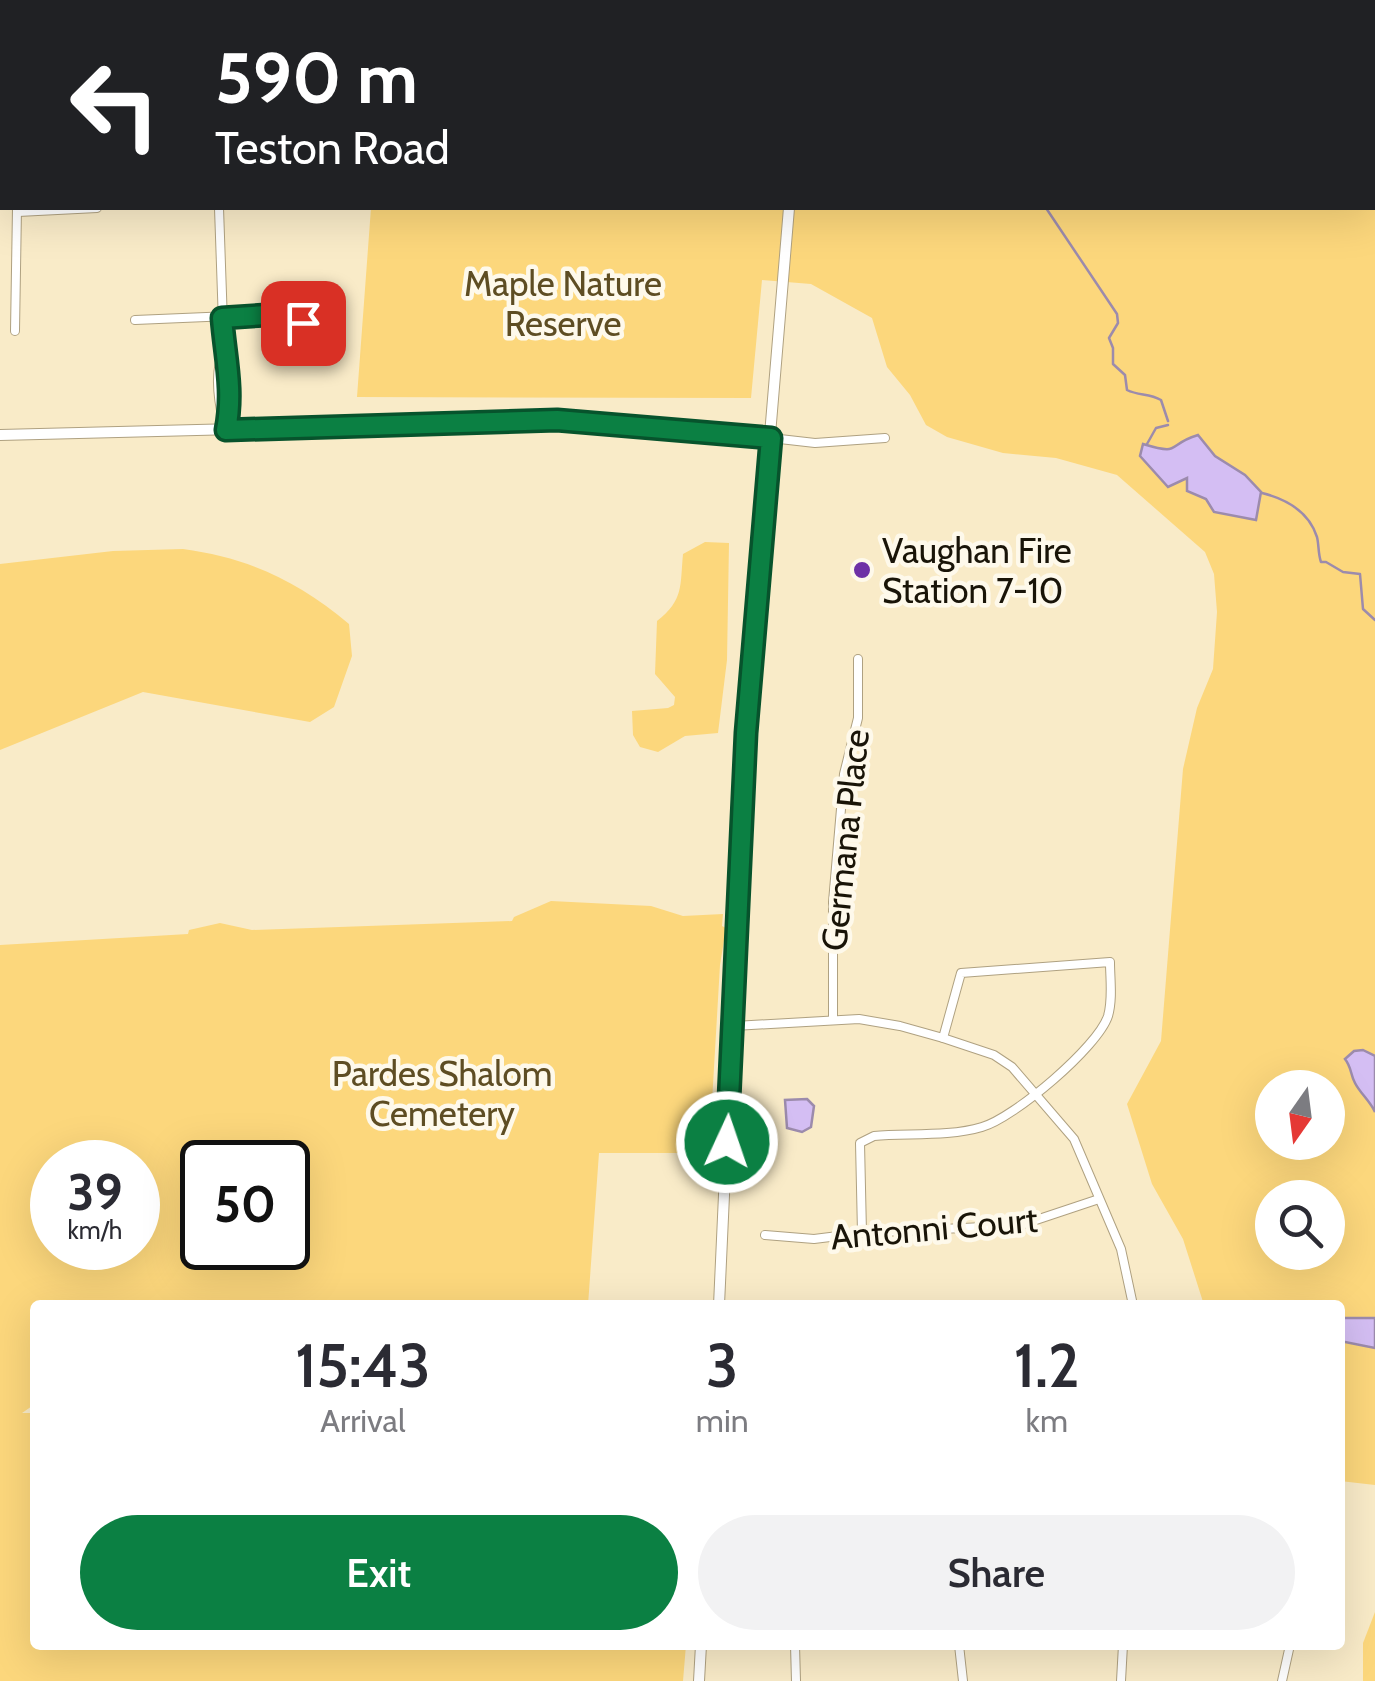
<!DOCTYPE html>
<html lang="en">
<head>
<meta charset="utf-8">
<style>
  :root { --surface:#fff; --page:#f2f2f3; --text:#2b2b33; --muted:#7c7c81; --accent:#0b8043 }
  body { margin:0; font-family:Cabin,sans-serif; background:var(--page); color:var(--text); height:100vh; display:flex; flex-direction:column; font-size:38px; white-space:nowrap }
  * { box-sizing:border-box; margin:0 }
  p { font-size:32px; color:var(--muted) }
  .icon { flex:none; width:55px; height:55px; fill:none; stroke:currentColor; stroke-width:2; stroke-linecap:round; stroke-linejoin:round }
  .map { position:relative; flex:1; overflow:hidden }
  .panel { position:absolute; left:30px; top:1300px; width:1315px; height:350px; display:flex; flex-direction:column; background:var(--surface); border-radius:10px; box-shadow:0 10px 40px #0002 }
  .panel>* { flex:none }
  .hud { position:absolute; left:0px; top:0px; width:1375px; height:210px; box-shadow:0 10px 40px #0002; background:#202124; color:#fff; overflow:hidden }
  .needle { width:65px; rotate:194deg }
  .tools { position:absolute; left:1255px; top:1070px; display:grid; gap:20px }
  .tools a { display:grid; place-items:center; width:90px; height:90px; border-radius:50%; background:var(--surface); box-shadow:0 10px 40px #0002; font-size:50px }
  .speed { position:absolute; left:30px; top:1140px; display:flex; gap:20px; font-size:50px; font-weight:700; text-align:center }
  .speed>* { display:grid; place-content:center; width:130px; height:130px; border-radius:50%; background:var(--surface); box-shadow:0 10px 40px #0002; line-height:1 }
  .speed small { font-size:25px; font-weight:400 }
  .speed .limit { border:5px solid #111; border-radius:15px; background:#fff; color:#111 }
  .pin { position:absolute; display:grid; place-items:center; width:85px; height:85px; color:#fff; margin:-42px; border-radius:20px; box-shadow:0 5px 15px #0006 }
  .me { position:absolute; width:110px; margin:-55px; rotate:3deg; stroke-linejoin:round; filter:drop-shadow(0 0 8px #0008) }
  .turn { display:flex; align-items:center; gap:35px; height:210px; padding:0 50px; font-size:45px }
  .turn .icon { width:130px; height:130px; stroke-width:2.5 }
  .turn b { display:block; font-size:70px; line-height:85px }
  .eta { display:flex; justify-content:space-evenly; align-items:center; height:170px; text-align:center }
  .eta b { font-size:60px; font-weight:600; line-height:70px }
  .action { display:flex; gap:20px; margin-top:auto; padding:20px 50px }
  .action a { flex:1; height:115px; border-radius:60px; background:var(--accent); color:#fff; font-size:40px; font-weight:600; line-height:115px; text-align:center }
  .action a+a { background:var(--page); color:var(--text) }
  .map>svg:first-child { display:block }
  .green { fill:#fcd77c; fill-rule:evenodd }
  .water { fill:#d4bef3; stroke:#9c8bac; stroke-width:2.5 }
  .lines { fill:none; stroke-linecap:round; stroke-linejoin:round }
  .stream { stroke:#9c8bac; stroke-width:2.5 }
  .street-casing { stroke:#afa181; stroke-width:10 }
  .secondary-casing { stroke:#afa181; stroke-width:12 }
  .street { stroke:#fff; stroke-width:8 }
  .secondary { stroke:#fff; stroke-width:10 }
  .route-casing { stroke:#07532c; stroke-width:25 }
  .route { stroke:#0b8043; stroke-width:18 }
  .poi-dot { fill:#6e31a6; stroke:#fef9eb; stroke-width:4 }
  .labels { text-anchor:middle; dominant-baseline:central; stroke-width:9; stroke-linejoin:round; paint-order:stroke }
  .park-label { font-size:35px; fill:#5e4d23; stroke:#fef9eb }
  .poi-label { font-size:35px; fill:#191408; stroke:#fef9eb; text-anchor:start }
  .street-label { font-size:35px; fill:#191408; stroke:#fef9eb }
</style>
</head>
<body>
<div class="map">
<svg width="1375" height="1681" viewBox="0 0 1375 1681">
  <rect width="100%" height="100%" fill="#f9ebc8"/>
  <g class="green">
    <path d="M387 0H1375V1485L1340 1481V1305H1204L1183 1239 1152 1184 1127 1104 1161 1041 1183 769 1197 708 1213 669 1217 612 1214 574 1205 552 1117 475 1056 458 1003 453 947 437 926 425 910 395 887 367 872 318 811 284 762 280 751 398 357 397 371 208H1372V2H387ZM1272 1088H1328V1142H1272ZM1272 1198H1328V1252H1272Z"/>
    <path d="M705 542 729 543 727 660 718 733 685 736 658 752 640 747 633 735 632 711 668 708 674 705 675 697 655 674 657 621C684 600 680 586 683 554Z"/>
    <path d="M183 549C249 558 298 581 349 624L352 656 334 707 310 722 143 692 0 750V564L113 551Z"/>
    <path d="M551 901 651 906 683 916 723 914 722 926 726 928 720 965 709 1153H599L588 1305H35V1404L22 1413H35V1645H686L683 1681H0V945L188 934 189 930 220 923 252 930 512 921 514 917ZM52 1162H138V1248H52ZM288 1162V1248H202V1162Z"/>
    <path d="M1375 1612V1681H1363V1643Z"/>
  </g>
  <g class="water">
    <path d="M1198 435 1215 456 1245 475 1261 492 1256 520 1214 512 1206 499 1187 491V478L1168 487 1140 456 1143 444C1183 456 1165 445 1198 435Z"/>
    <path d="M1363 1050 1375 1056V1112C1370 1101 1360 1093 1355 1083 1350 1074 1352 1068 1345 1059L1354 1051Z"/>
    <path d="M807 1099 814 1106 811 1127 802 1132 787 1128 785 1100Z"/>
    <path d="M1340 1318H1375V1348L1340 1341Z"/>
  </g>
  <g class="lines">
    <g class="stream">
      <path d="M879 0 883 2"/>
      <path d="M1046 208 1117 314 1118 323 1109 338 1113 348V364L1125 375 1127 390C1139 396 1149 393 1161 400L1168 421"/>
      <path d="M1147 444 1156 428 1168 425"/>
      <path d="M1262 493C1286 499 1309 512 1317 537 1319 545 1318 554 1321 562H1326L1343 572 1360 574 1363 609 1375 620"/>
    </g>
    <defs>
      <g id="street">
        <path d="M171 0 172 2"/>
        <path d="M312 0 317 2"/>
        <path d="M253 2 262 0"/>
        <path d="M219 208 224 352C238 371 230 408 225 430"/>
        <path d="M18 212 97 208"/>
        <path d="M135 320 254 315 303 323"/>
        <path d="M15 331 17 208"/>
        <path d="M224 352C213 372 219 404 224 425"/>
        <path d="M771 438 815 443 885 438"/>
        <path d="M833 1020V902L844 774 858 718V659"/>
        <path d="M734 1026 859 1019 900 1026 943 1038 994 1055 1012 1067 1074 1139 1121 1249 1133 1305"/>
        <path d="M862 1233 860 1143 874 1136C908 1133 949 1137 982 1127 1014 1118 1098 1047 1108 1016 1113 999 1110 979 1110 962L961 973 943 1038"/>
        <path d="M765 1235 814 1239 862 1233 1021 1225 1099 1199"/>
        <path d="M795 1645 796 1681"/>
        <path d="M959 1645 963 1681"/>
        <path d="M1121 1681 1123 1645"/>
        <path d="M1282 1681 1290 1645"/>
      </g>
      <g id="secondary">
        <path d="M808 2V0"/>
        <path d="M0 435 557 421 771 438"/>
        <path d="M719 1305 745 733 789 208"/>
        <path d="M699 1681 701 1645"/>
      </g>
    </defs>
    <use href="#street" class="street-casing"/>
    <use href="#secondary" class="secondary-casing"/>
    <use href="#street" class="street"/>
    <use href="#secondary" class="secondary"/>
  </g>
  <g class="lines">
    <defs>
      <path id="route" d="M303 323 266 315 222 318C225 357 234 390 226 430L557 420 771 438 746 733 727 1142"/>
    </defs>
    <use href="#route" class="route-casing"/>
    <use href="#route" class="route"/>
  </g>
  <circle class="poi-dot" cx="862" cy="570" r="10"/>
  <g class="labels">
    <g class="park-label">
      <text x="563" y="283">Maple Nature<tspan x="563" dy="40">Reserve</tspan></text>
      <text x="442" y="1073">Pardes Shalom<tspan x="442" dy="40">Cemetery</tspan></text>
    </g>
    <g class="poi-label">
      <text x="882" y="550">Vaughan Fire<tspan x="882" dy="40">Station 7-10</tspan></text>
    </g>
    <g class="street-label">
      <text transform="translate(845 840) rotate(-84)">Germana Place</text>
      <text transform="translate(934 1228) rotate(-5)">Antonni Court</text>
    </g>
  </g>
</svg>
<div class="tools">
<a><svg class="needle" viewBox="-14 -14 28 28"><path d="M0-13l5 13h-10z" fill="#e53935"/><path d="M0 13l5-13h-10z" fill="#7c7c81"/></svg></a>
<a><svg class="icon" aria-label="search" viewBox="0 0 24 24"><circle cx="10" cy="10" r="6"/><path d="M15 15l6 6"/></svg></a>
</div>
<div class="speed"><div>39<small>km/h</small></div><div class="limit">50</div></div>
<div class="pin" style="left:303px;top:323px;background:#d93025"><svg class="icon" aria-label="arrive" viewBox="0 0 24 24"><path d="M6 21V4h12l-3 4 3 4H6"/></svg></div>
<svg class="me" style="left:727px;top:1142px" viewBox="-20 -20 40 40"><circle r="17" fill="#0b8043" stroke="#fff" stroke-width="3"/><path d="M0-11L8 9 0 5-8 9z" fill="#fff"/></svg>
<div class="hud">
<div class="turn"><svg class="icon" aria-label="left" viewBox="0 0 24 24"><path d="M17 20v-9H6M10 6l-5 5 5 5"/></svg><div><b>590 m</b>Teston Road</div></div>
</div>
<section class="panel">
<div class="eta">
<div><b>15:43</b><p>Arrival</p></div>
<div><b>3</b><p>min</p></div>
<div><b>1.2</b><p>km</p></div>
</div>
<div class="action"><a>Exit</a><a>Share</a></div>
</section>
</div>
</body>
</html>
